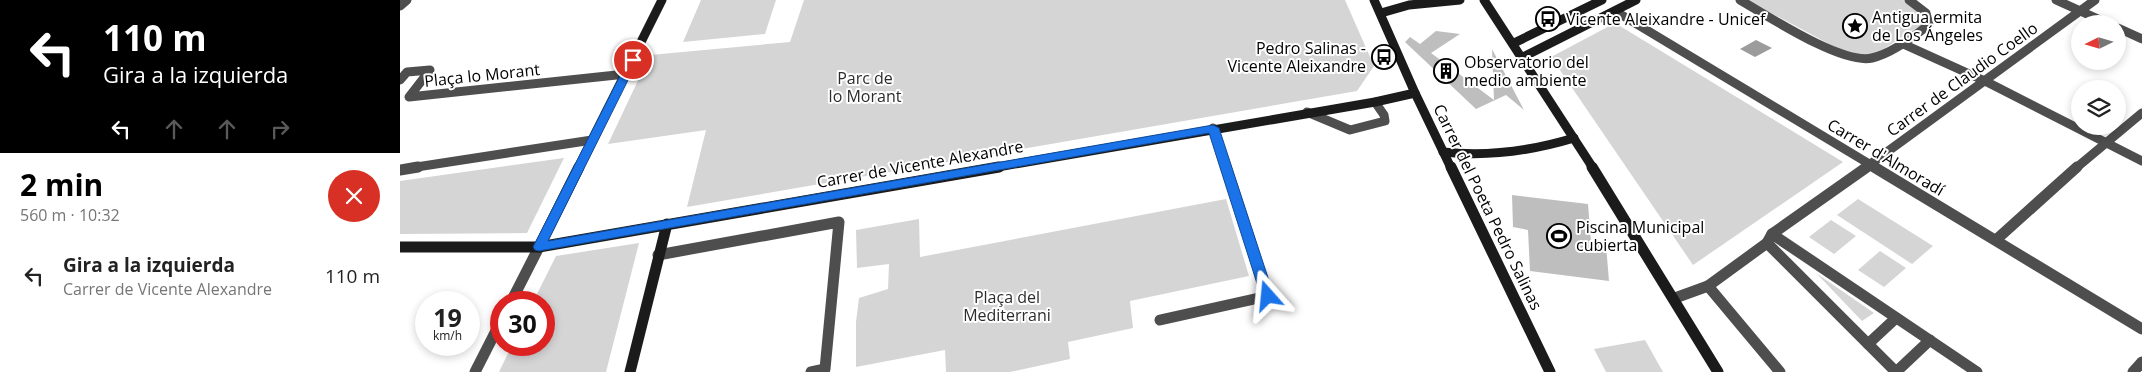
<!DOCTYPE html>
<html lang="es">
<head>
<meta charset="utf-8">
<style>
  :root { --surface:#fff; --page:#f2f2f2; --text:#222; --muted:#767676; --accent:#000 }
  body { margin:0; font-family:"Open Sans",sans-serif; background:var(--page); color:var(--text); height:100vh; display:flex; flex-direction:column; font-size:19px; white-space:nowrap }
  * { box-sizing:border-box; margin:0 }
  p { font-size:16px; color:var(--muted) }
  .icon { flex:none; width:28px; height:28px; fill:none; stroke:currentColor; stroke-width:2; stroke-linecap:round; stroke-linejoin:round }
  .map { position:relative; flex:1; overflow:hidden }
  .details { display:flex; flex-direction:column; background:var(--surface); width:400px }
  .details>* { flex:none }
  .guide { background:#000; color:#fff; overflow:hidden }
  .needle { width:32px; rotate:265deg }
  .buttons { position:absolute; left:1671px; top:15px; display:grid; gap:10px }
  .buttons a { display:grid; place-items:center; width:55px; height:55px; border-radius:50%; background:var(--surface); box-shadow:0 2px 8px #0003; font-size:25px }
  .speed { position:absolute; left:15px; top:291px; display:flex; gap:10px; font-size:25px; font-weight:700; text-align:center }
  .speed>* { display:grid; place-content:center; width:65px; height:65px; border-radius:50%; background:var(--surface); box-shadow:0 2px 8px #0003; line-height:1 }
  .speed small { font-size:12px; font-weight:400 }
  .speed .limit { border:8px solid #d22; background:#fff; color:#111 }
  .pin { position:absolute; display:grid; place-items:center; width:42px; height:42px; color:#fff; margin:-21px; border:2px solid #fff; border-radius:50%; box-shadow:0 1px 5px #0007 }
  .me { position:absolute; width:55px; margin:-28px; rotate:342deg; stroke-linejoin:round; filter:drop-shadow(0 0 4px #0008) }
  .turn { display:flex; align-items:center; gap:18px; height:105px; padding:0 20px; font-size:22px }
  .turn .icon { width:65px; height:65px; stroke-width:2.5 }
  .turn b { display:block; font-size:35px; line-height:42px }
  .lanes { display:flex; align-items:center; height:48px; padding:0 20px; background:#0003; justify-content:center; gap:25px; direction:ltr }
  .lanes .off { opacity:.35 }
  .round { display:grid; place-items:center; flex:none; width:52px; height:52px; border-radius:26px; background:var(--page) }
  .head { display:flex; align-items:center; justify-content:space-between; height:85px; padding:0 20px }
  h1 { font-size:30px; font-weight:700; line-height:38px; color:var(--accent) }
  ul { padding:0; list-style:none }
  li { display:flex; align-items:center; gap:15px; height:75px; padding:0 20px }
  li div { flex:1 }
  li b { display:block; font-size:19px }
  li em { font-style:normal }
  main { display:flex; flex:1; min-height:0 }
  .map>svg:first-child { display:block }
  .green { fill:#d5d5d5 }
  .water { fill:#9c9c9c }
  .building { fill:#bebebe }
  .lines { fill:none; stroke-linecap:round; stroke-linejoin:round }
  .street-far1 { stroke:#4e4e4e; stroke-width:9 }
  .street { stroke:#4e4e4e; stroke-width:11 }
  .secondary-far1 { stroke:#1b1b1b; stroke-width:9 }
  .secondary { stroke:#1b1b1b; stroke-width:11 }
  .route { fill:#1a73e8; stroke:#114b97 }
  .labels { text-anchor:middle; dominant-baseline:central; stroke-width:4; stroke-linejoin:round; paint-order:stroke }
  .poi-label { font-size:16px; fill:#000; stroke:#fff; text-anchor:start }
  .street-label { font-size:16px; fill:#000; stroke:#fff }
  .park-label { font-size:16px; fill:#2c2c2c; stroke:#fff }
</style>
</head>
<body>
<main>
<section class="details">
<div class="guide">
<div class="turn"><svg class="icon" aria-label="left" viewBox="0 0 24 24"><path d="M17 20v-9H6M10 6l-5 5 5 5"/></svg><div><b>110 m</b>Gira a la izquierda</div></div>
<div class="lanes"><svg class="icon" aria-label="left" viewBox="0 0 24 24"><path d="M17 20v-9H6M10 6l-5 5 5 5"/></svg><svg class="icon off" aria-label="ahead" viewBox="0 0 24 24"><path d="M12 20V5M6 11l6-6 6 6"/></svg><svg class="icon off" aria-label="ahead" viewBox="0 0 24 24"><path d="M12 20V5M6 11l6-6 6 6"/></svg><svg class="icon off" aria-label="right" viewBox="0 0 24 24"><path d="M7 20v-9h11M14 6l5 5-5 5"/></svg></div>
</div>
<div class="head"><div><h1>2 min</h1><p>560 m · 10:32</p></div><a class="round" style="background:#d93025;color:#fff"><svg class="icon" aria-label="close" viewBox="0 0 24 24"><path d="M6 6l12 12M18 6L6 18"/></svg></a></div>
<ul>
<li><svg class="icon" aria-label="left" viewBox="0 0 24 24"><path d="M17 20v-9H6M10 6l-5 5 5 5"/></svg><div><b>Gira a la izquierda</b><p>Carrer de Vicente Alexandre</p></div><em>110 m</em></li>
</ul>
</section>
<div class="map">
<svg width="1742" height="372" viewBox="0 0 1742 372">
  <rect width="100%" height="100%" fill="#fff"/>
  <g class="green">
    <path d="M301 0H376L365 34 283 42Z"/>
    <path d="M404 0H945L974 66 957 91 287 207 306 130 208 144 250 55 390 42Z"/>
    <path d="M1347 0H1503L1521 10 1526 20 1520 26 1474 55 1461 57 1444 52Z"/>
    <path d="M1215 23 1443 162 1293 265 1151 57Z"/>
    <path d="M164 158 127 233 0 234V181Z"/>
    <path d="M826 199 849 276 730 301 733 328 668 342 670 359 610 372H546L545 350 456 367V322L459 298 488 289 489 264 457 268 456 230 519 219 520 257Z"/>
    <path d="M1458 199 1533 246 1512 264 1437 215Z"/>
    <path d="M1431 220 1456 236 1434 254 1409 237Z"/>
    <path d="M239 243 206 372H99L112 345H144V302H133L156 256Z"/>
    <path d="M1480 251 1506 268 1484 287 1458 270Z"/>
    <path d="M1416 273 1474 313 1462 321Z"/>
    <path d="M1245 340 1263 372H1206L1194 349Z"/>
  </g>
  <path class="water" d="M1356 40 1372 48 1355 57 1340 49Z"/>
  <g class="building">
    <path d="M1036 31 1060 34 1031 53 1094 100 1092 49 1124 110 1106 95 1076 109 1005 42 1010 37 1020 44Z"/>
    <path d="M1112 195 1188 204 1191 242 1206 245 1209 281 1130 271 1128 230 1113 227Z"/>
  </g>
  <g class="lines">
    <g class="street-far1">
      <path d="M1340 0C1368 16 1442 65 1472 58 1493 53 1512 37 1529 25L1526 13 1509 0"/>
      <path d="M1656 0 1709 24"/>
      <path d="M0 6 7 0"/>
      <path d="M1215 11 1476 168"/>
      <path d="M1718 28 1742 39"/>
      <path d="M1501 43 1585 81 1742 161"/>
      <path d="M0 80 7 72 30 70 9 97 226 74"/>
      <path d="M907 112 950 130 985 121 984 115 975 102"/>
      <path d="M813 128 826 168"/>
      <path d="M10 168 192 140"/>
      <path d="M1465 168 1695 0"/>
      <path d="M1676 168 1742 113"/>
    </g>
    <g class="street">
      <path d="M1474 167 1742 329"/>
      <path d="M0 170 18 167"/>
      <path d="M1372 234 1577 372"/>
      <path d="M1597 239 1677 167"/>
      <path d="M1367 243 1496 372"/>
      <path d="M258 255 439 222 425 369 411 372"/>
      <path d="M1308 286 1380 372"/>
      <path d="M1275 298 1308 286 1367 243 1372 234 1467 167"/>
      <path d="M111 302 139 247"/>
      <path d="M760 320 868 296 826 167"/>
      <path d="M1468 344 1496 318"/>
      <path d="M75 372 101 321"/>
      <path d="M1496 372 1530 340"/>
      <path d="M1733 372 1742 362"/>
    </g>
    <g class="secondary-far1">
      <path d="M974 0 1015 93 1051 168"/>
      <path d="M1084 0 1193 168"/>
      <path d="M981 13 1009 5 1060 0"/>
      <path d="M1114 43 1202 0"/>
      <path d="M1123 57 1236 0"/>
      <path d="M1043 152C1088 157 1131 151 1174 138"/>
      <path d="M178 168 262 0"/>
      <path d="M592 168 975 102 1015 93"/>
    </g>
    <g class="secondary">
      <path d="M1051 167 1150 372"/>
      <path d="M1192 167 1318 372"/>
      <path d="M0 247H139L599 167"/>
      <path d="M139 247 179 167"/>
      <path d="M230 372 267 224"/>
    </g>
  </g>
  <path class="route" d="M233 56 238 60 148 241 813 125 819 128 874 296 872 300H863L861 296 809 133 139 251 135 250 133 247 228 60Z"/>
  <defs>
    <symbol id="bus-ring" viewBox="-11 -11 22 22"><circle r="9.5" fill="#fff" stroke="#000" stroke-width="1.5"/><path d="M-5-6H5V4H4V6H2V4H-2V6H-4V4H-5ZM-3.5-4V0h7V-4ZM-3.5 1.2v1.5H-2V1.2ZM2 1.2v1.5H3.5V1.2Z" fill="#000"/></symbol>
    <symbol id="sight-ring" viewBox="-11 -11 22 22"><circle r="9.5" fill="#fff" stroke="#000" stroke-width="1.5"/><path d="M0-6L1.8-2.2L6-1.7L2.9 1.2L3.7 5.4L0 3.3L-3.7 5.4L-2.9 1.2L-6-1.7L-1.8-2.2Z" fill="#000"/></symbol>
    <symbol id="building-ring" viewBox="-11 -11 22 22"><circle r="9.5" fill="#fff" stroke="#000" stroke-width="1.5"/><path d="M-4-6H4V6H1V3H-1V6H-4ZM-2.5-4.3h1.7v1.8h-1.7ZM.8-4.3h1.7v1.8H.8ZM-2.5-1h1.7V.8h-1.7ZM.8-1h1.7V.8H.8Z" fill="#000"/></symbol>
    <symbol id="stadium-ring" viewBox="-11 -11 22 22"><circle r="9.5" fill="#fff" stroke="#000" stroke-width="1.5"/><path d="M0-5a6.5 5 0 1 0 0 10a6.5 5 0 1 0 0-10ZM-3.5-1.8h7v3.6h-7Z" fill="#000"/></symbol>
  </defs>
  <g fill-rule="evenodd">
    <use href="#bus-ring" x="1134" y="5" width="28" height="28"/>
    <use href="#sight-ring" x="1441" y="12" width="28" height="28"/>
    <use href="#bus-ring" x="970" y="43" width="28" height="28"/>
    <use href="#building-ring" x="1032" y="57" width="28" height="28"/>
    <use href="#stadium-ring" x="1145" y="222" width="28" height="28"/>
  </g>
  <g class="labels">
    <g class="poi-label">
      <text x="1472" y="17">Antigua ermita<tspan x="1472" dy="18">de Los Ángeles</tspan></text>
      <text x="1166" y="19">Vicente Aleixandre - Unicef</text>
      <text x="966" y="48" text-anchor="end">Pedro Salinas -<tspan x="966" dy="18">Vicente Aleixandre</tspan></text>
      <text x="1064" y="62">Observatorio del<tspan x="1064" dy="18">medio ambiente</tspan></text>
      <text x="1176" y="227">Piscina Municipal<tspan x="1176" dy="18">cubierta</tspan></text>
    </g>
    <g class="street-label">
      <text transform="translate(82 75) rotate(-6)">Plaça lo Morant</text>
      <text transform="translate(1562 79) rotate(-36)">Carrer de Claudio Coello</text>
      <text transform="translate(1486 157) rotate(31)">Carrer d'Almoradí</text>
      <text transform="translate(520 164) rotate(-10)">Carrer de Vicente Alexandre</text>
      <text transform="translate(1088 207) rotate(64)">Carrer del Poeta Pedro Salinas</text>
    </g>
    <g class="park-label">
      <text x="465" y="78">Parc de<tspan x="465" dy="18">lo Morant</tspan></text>
      <text x="607" y="297">Plaça del<tspan x="607" dy="18">Mediterrani</tspan></text>
    </g>
  </g>
</svg>
<div class="buttons">
<a><svg class="needle" viewBox="-14 -14 28 28"><path d="M0-13l5 13h-10z" fill="#e53935"/><path d="M0 13l5-13h-10z" fill="#767676"/></svg></a>
<a><svg class="icon" aria-label="layers" viewBox="0 0 24 24"><path d="M12 4l9 5-9 5-9-5zM3 14l9 5 9-5"/></svg></a>
</div>
<div class="speed"><div>19<small>km/h</small></div><div class="limit">30</div></div>
<div class="pin" style="left:233px;top:60px;background:#d93025"><svg class="icon" aria-label="arrive" viewBox="0 0 24 24"><path d="M6 21V4h12l-3 4 3 4H6"/></svg></div>
<svg class="me" style="left:868px;top:296px" viewBox="-20 -20 40 40"><path d="M0-17L14 15 0 8-14 15z" fill="#1a73e8" stroke="#fff" stroke-width="4"/></svg>
</div>
</main>
</body>
</html>
